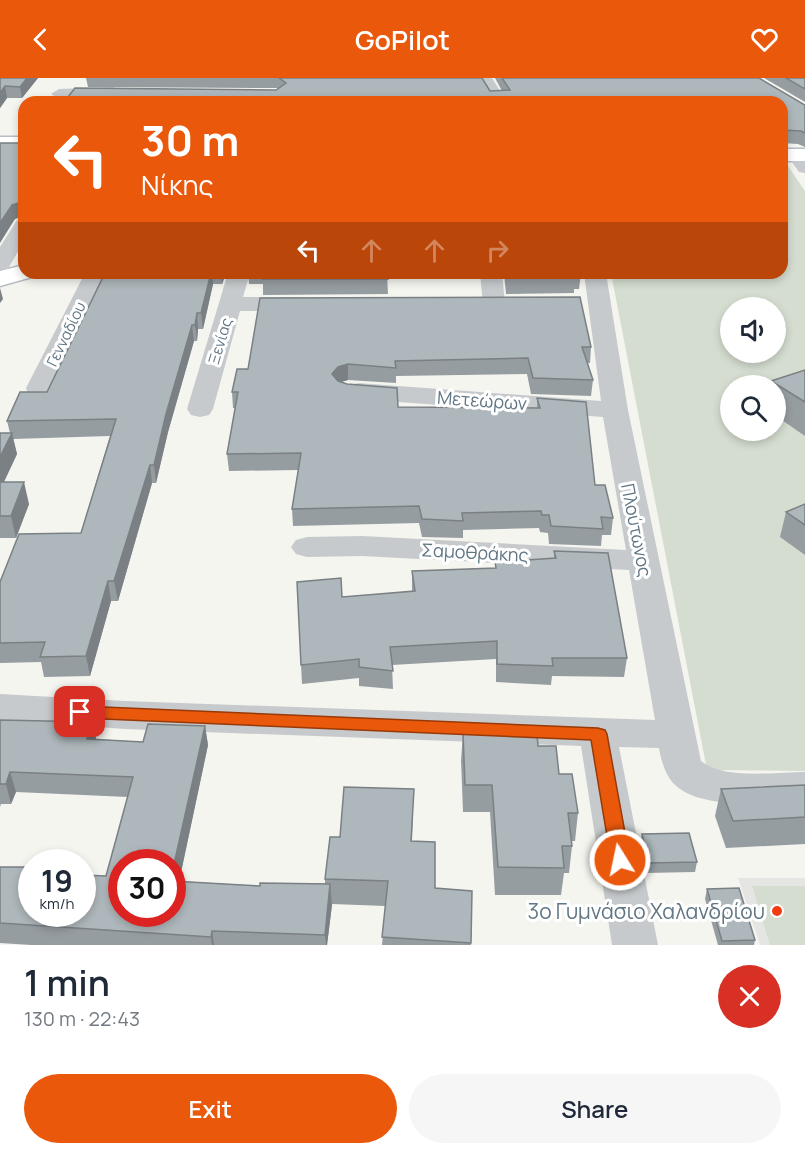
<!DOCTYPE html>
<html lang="en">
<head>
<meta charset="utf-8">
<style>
  :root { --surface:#fff; --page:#f6f6f7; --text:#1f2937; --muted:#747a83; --accent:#ea580c }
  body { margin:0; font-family:Manrope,sans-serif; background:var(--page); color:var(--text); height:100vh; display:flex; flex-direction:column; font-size:22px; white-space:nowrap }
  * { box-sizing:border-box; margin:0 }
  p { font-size:20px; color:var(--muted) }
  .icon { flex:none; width:33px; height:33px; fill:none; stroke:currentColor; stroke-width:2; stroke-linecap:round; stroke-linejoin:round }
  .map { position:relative; height:867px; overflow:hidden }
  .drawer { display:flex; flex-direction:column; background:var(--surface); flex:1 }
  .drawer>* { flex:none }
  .banner { position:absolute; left:18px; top:18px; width:770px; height:183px; border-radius:18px; box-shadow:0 3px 9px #0003; background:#ea580c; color:#fff; overflow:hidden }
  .fabs { position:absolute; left:720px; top:219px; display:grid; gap:12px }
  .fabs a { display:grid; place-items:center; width:66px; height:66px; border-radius:50%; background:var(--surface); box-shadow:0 3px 9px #0003; font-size:30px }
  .speed { position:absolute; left:18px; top:771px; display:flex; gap:12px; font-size:30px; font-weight:700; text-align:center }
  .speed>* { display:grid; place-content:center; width:78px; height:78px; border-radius:50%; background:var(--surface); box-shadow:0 3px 9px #0003; line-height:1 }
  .speed small { font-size:15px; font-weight:400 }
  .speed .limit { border:9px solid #d22; background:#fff; color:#111 }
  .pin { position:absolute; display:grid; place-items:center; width:51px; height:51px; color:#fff; margin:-26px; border-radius:12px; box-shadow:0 3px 9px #0006 }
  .me { position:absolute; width:66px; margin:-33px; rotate:350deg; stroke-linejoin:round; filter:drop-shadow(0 0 4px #0008) }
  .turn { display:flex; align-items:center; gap:21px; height:126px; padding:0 24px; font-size:27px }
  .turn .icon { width:78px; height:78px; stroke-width:2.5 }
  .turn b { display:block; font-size:42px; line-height:51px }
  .lanes { display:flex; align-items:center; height:57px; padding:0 24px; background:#0003; justify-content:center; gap:30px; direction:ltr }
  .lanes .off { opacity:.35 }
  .round { display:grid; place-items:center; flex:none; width:63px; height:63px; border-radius:32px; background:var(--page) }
  .headline { display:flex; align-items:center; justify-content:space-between; height:102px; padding:0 24px }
  h1 { font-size:36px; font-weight:600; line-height:45px }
  .action { display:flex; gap:12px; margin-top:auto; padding:12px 24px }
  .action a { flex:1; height:69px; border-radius:36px; background:var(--accent); color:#fff; font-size:24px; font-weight:600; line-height:69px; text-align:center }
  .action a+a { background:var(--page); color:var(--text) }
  header { display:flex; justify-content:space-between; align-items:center; height:78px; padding:0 24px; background:var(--accent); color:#fff; font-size:27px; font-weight:600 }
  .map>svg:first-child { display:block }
  .built { fill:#e5e6e3 }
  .green { fill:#d5ddd0; fill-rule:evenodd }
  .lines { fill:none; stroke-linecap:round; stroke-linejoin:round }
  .secondary-casing { stroke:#b7bdc1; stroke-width:3 }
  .street { fill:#c6cacc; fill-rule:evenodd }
  .secondary { fill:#fff; fill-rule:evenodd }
  .wall { fill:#969da1 }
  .shaded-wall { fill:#7a8083 }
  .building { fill:#aeb7bb; stroke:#7a8083; stroke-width:1.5 }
  .route { fill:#ea580c; stroke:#983908; stroke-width:1.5 }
  .poi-dot { fill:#f43a10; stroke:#fff; stroke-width:2 }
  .labels { text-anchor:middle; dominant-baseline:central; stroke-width:6; stroke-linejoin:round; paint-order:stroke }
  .far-street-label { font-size:15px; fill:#607684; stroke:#fff }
  .street-label { font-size:18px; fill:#607684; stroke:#fff }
  .near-poi-label { font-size:21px; fill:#607684; stroke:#fff; text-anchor:end }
</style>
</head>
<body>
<header><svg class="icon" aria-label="back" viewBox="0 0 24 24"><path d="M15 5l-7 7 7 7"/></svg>GoPilot<svg class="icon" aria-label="heart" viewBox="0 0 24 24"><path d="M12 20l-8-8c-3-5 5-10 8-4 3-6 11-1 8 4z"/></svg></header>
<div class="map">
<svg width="805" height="867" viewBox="0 0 805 867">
  <rect width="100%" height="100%" fill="#f5f5f0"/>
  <path class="built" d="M738 800H805V867H760Z"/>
  <g class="green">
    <path d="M782 79 805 113V693L707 692 611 195H782ZM730 230H776V274H730ZM730 308H776V352H730Z"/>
    <path d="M752 808H805V867H770Z"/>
  </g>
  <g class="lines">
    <defs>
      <g id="secondary">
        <rect x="0" y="59" width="24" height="12"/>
        <rect x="782" y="71" width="23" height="12"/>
        <path d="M24 187V195H35L32 199 0 208V193Z"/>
      </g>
    </defs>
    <use href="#secondary" class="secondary-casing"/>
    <g class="street">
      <path d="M478 0H492L507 24H491Z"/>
      <path d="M113 9 121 14 118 17 59 21 51 16 59 11Z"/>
      <path d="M796 72 805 77V95L799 94 787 77Z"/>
      <path d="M24 140V163L8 191 0 192V169L17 142Z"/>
      <path d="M85 195H107L52 310 53 318 49 324 40 326 31 324 26 310Z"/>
      <path d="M228 195H250L243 219H300L308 221 311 226 308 231 300 233H240L213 331 209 337 200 339 191 337 187 331Z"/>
      <path d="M480 195H502L505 226 502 231H486L483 226Z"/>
      <path d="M584 195H606L628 332 701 683C724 702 776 694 805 694V724C770 725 699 733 673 705 665 696 661 682 659 670L619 669 658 867H612L581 668 125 651 0 642V616L125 623 655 642 629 492 362 478 307 479 296 476 291 469 296 462 307 459 362 458 626 472 603 339 358 321 349 318 345 313 349 308 358 305 601 323Z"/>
    </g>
    <use href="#secondary" class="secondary"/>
  </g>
  <g class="wall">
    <path d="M0 0H38L22 20H7L0 30Z"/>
    <path d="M86 0H482L490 13H502L495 0H759L805 27V69L798 66 782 65V24L276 12 278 11 277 10 88 9Z"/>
    <path d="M764 0H805V24Z"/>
    <path d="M24 65V162L22 151 23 138 15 141Z"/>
    <path d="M105 195H226L222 206H213L203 251H198L197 263H194L168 354 156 405H152L118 523H111L90 598 44 599 41 584 0 585V504L81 455 110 358 13 361 17 376 4 404 29 426 16 460H0V355H10L7 343 47 314Z"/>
    <path d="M248 195H387L388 216 263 217V206H249Z"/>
    <path d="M504 195H581L579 211H574V215L506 216Z"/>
    <path d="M260 220 591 269 590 285H587L593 302 591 318 531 316 527 296 396 298V305L348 302 340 304 398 329 537 330V320L595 407 613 440 611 457H602L601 468 549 466 548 455 540 454 539 450 463 452V460L422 459 419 445 293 448 292 431 298 392 229 393 227 376 235 330H233L232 314 248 291Z"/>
    <path d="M805 292V358L776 338V308H770L771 303Z"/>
    <path d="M805 426V477L780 459 786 434Z"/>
    <path d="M554 473 627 580 624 599 552 598 551 607 496 604V581L392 587 393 611 359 608V600L302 606 297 504 342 519 412 513V493L495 490 554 480Z"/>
    <path d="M0 642 96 661 143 664 205 648 208 667 179 803 260 808 325 806V801L340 759 413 735 412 763 435 810 472 813 471 867H382L385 828 332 826 327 867H31L0 865V789L32 836 106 798 128 719 16 714 11 726H1L0 729Z"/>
    <path d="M463 655 538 668 559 696 578 735 575 763H572V768L569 795H564L561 817H495L490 734H463L461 682Z"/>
    <path d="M805 707V766L726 770 715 738 721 711Z"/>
    <path d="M642 756 697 784 695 794 646 795 640 765Z"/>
    <path d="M707 811 755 862 754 867H718L705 821Z"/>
  </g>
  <g class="shaded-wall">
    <path d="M27 0H38L22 20 20 9Z"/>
    <path d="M5 8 7 20 0 30V15Z"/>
    <path d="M21 124 23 138 15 141 0 165V145L12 127Z"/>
    <path d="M211 195H212L213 206 203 251 201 235Z"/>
    <path d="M221 195H226L222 206Z"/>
    <path d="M0 210 3 221 0 225Z"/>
    <path d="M197 235 198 251 197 263 195 247Z"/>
    <path d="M192 247 194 263 168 354 156 405 154 387 166 336Z"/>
    <path d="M348 286V302L338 305 332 296 338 289Z"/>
    <path d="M12 355 17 376 0 412V379Z"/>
    <path d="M150 387 152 405 118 523 114 503Z"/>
    <path d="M24 404 29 426 16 460 11 438Z"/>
    <path d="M108 503 111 523 90 598 86 578Z"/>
    <path d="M92 644 97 664 87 661Z"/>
    <path d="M205 648 208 667 175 823 172 811V795Z"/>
    <path d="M10 694 16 714 11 726 6 706Z"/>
    <path d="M330 806 332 827 327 867H326L325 857Z"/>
    <path d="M212 853 214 867H212L211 859Z"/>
  </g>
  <g class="building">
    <path d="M0 0H27L20 9 5 8 0 15Z"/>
    <path d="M279 0H482L490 13 510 12 502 0H759L805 27V55L801 53 782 52V24H64L75 10 276 12 286 5Z"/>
    <path d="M786 0H805V11Z"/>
    <path d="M0 65H24V151H22L23 126 21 124 12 127 0 145Z"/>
    <path d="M105 195H211L201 235H197L195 247H192L166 336 154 387H150L114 503H108L86 578 40 579 45 564 0 565V504L19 456 81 455 116 341 7 343 20 314H47Z"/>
    <path d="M263 195H387L388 201H262Z"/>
    <path d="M506 195H581H574L575 199 507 200Z"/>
    <path d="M580 219 591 269H582L593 302 533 300 528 280 395 283 396 290 348 286 338 289 332 296 338 303 347 306 397 310 398 329 540 330 537 320 586 324 595 407H605L613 440 601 439 603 451 551 448 549 437H542L541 433 462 435 463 443 422 441 419 428 292 431 301 375 227 376 238 314H232L237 291H248L260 220Z"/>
    <path d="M805 292V324L771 303Z"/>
    <path d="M0 355H12L0 379Z"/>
    <path d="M0 404H24L11 438H0Z"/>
    <path d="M805 426V447L786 434Z"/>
    <path d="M554 473 608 475 627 580H552L553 588 497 586V563L390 569 393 593 359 589V581L301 587 297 504 341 500 342 519 415 513 412 493 496 490 495 484 556 480Z"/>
    <path d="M0 642 92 644 87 661 143 664 148 646 205 648 172 795V784H122V836H172V803L260 808V805L330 806 325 857 212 853 211 859 0 845V789H32V836H82V797L106 798 133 699 10 694 6 706H0Z"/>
    <path d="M463 655 537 656 538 668H556L559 696H572L578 735H568L572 768H562L564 790 498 789 492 707H465Z"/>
    <path d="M805 707V739L733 743 721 711Z"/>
    <path d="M344 709 414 711 411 763 435 764V810L472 813 471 865 382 859 388 803 325 801 330 759H340Z"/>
    <path d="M689 755 697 784 648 785 642 756Z"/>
    <path d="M739 810 755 862 722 863 707 811Z"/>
  </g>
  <path class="route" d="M80 628 598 650 605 652 607 656 630 782 627 788 620 790 614 788 611 782 591 662 80 640 71 634Z"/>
  <circle class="poi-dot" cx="777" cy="833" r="6"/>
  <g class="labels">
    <g class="far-street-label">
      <text transform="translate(66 256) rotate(-64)">Γενναδίου</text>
      <text transform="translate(220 263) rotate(-73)">Ξενίας</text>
    </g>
    <g class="street-label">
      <text transform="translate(482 322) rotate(4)">Μετεώρων</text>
      <text transform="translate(637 452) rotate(79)">Πλούτωνος</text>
      <text transform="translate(475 474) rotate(3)">Σαμοθράκης</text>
    </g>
    <g class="near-poi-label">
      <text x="765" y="833">3ο Γυμνάσιο Χαλανδρίου</text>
    </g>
  </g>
</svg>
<div class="fabs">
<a><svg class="icon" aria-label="sound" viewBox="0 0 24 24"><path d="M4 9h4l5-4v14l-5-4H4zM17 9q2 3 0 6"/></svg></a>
<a><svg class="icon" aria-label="search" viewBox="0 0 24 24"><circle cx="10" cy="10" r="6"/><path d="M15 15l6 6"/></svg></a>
</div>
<div class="speed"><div>19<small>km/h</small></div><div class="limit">30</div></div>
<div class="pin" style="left:80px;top:634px;background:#d93025"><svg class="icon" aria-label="arrive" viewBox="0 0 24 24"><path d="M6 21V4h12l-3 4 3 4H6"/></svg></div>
<svg class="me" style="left:620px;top:782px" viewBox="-20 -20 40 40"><circle r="17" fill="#ea580c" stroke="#fff" stroke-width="3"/><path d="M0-11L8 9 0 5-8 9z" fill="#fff"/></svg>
<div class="banner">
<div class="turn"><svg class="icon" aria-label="left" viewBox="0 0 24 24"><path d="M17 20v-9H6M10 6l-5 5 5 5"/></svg><div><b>30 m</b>Νίκης</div></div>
<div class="lanes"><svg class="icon" aria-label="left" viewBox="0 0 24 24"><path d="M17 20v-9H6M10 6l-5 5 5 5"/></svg><svg class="icon off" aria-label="ahead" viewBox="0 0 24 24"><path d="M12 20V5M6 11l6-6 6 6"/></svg><svg class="icon off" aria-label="ahead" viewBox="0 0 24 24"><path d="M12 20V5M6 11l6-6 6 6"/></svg><svg class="icon off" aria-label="right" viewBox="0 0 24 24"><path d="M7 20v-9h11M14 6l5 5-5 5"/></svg></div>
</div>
</div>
<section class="drawer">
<div class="headline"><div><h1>1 min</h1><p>130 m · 22:43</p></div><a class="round" style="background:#d93025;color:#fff"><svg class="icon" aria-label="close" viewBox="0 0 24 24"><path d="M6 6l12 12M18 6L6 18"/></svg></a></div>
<div class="action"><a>Exit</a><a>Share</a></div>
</section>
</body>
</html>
